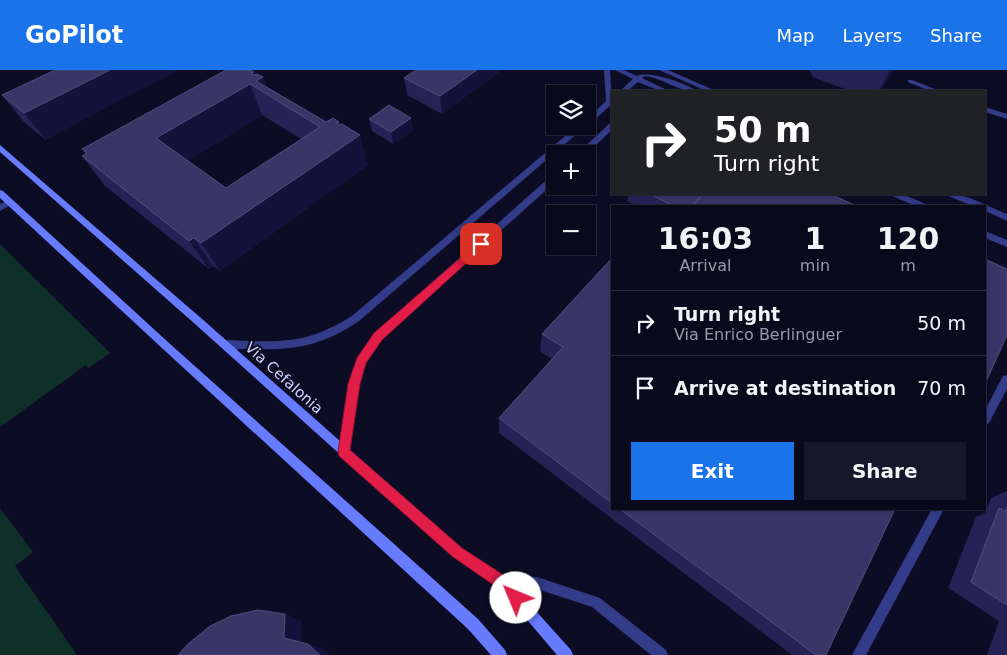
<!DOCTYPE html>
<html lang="en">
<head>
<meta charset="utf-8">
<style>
  :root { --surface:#09091c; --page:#171729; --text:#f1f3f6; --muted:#999aa3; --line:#292a3b; --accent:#1a73e8 }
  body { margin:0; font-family:"DejaVu Sans",sans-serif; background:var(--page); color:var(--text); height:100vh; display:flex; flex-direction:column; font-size:19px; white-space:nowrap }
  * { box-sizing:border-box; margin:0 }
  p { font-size:16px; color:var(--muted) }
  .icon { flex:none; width:28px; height:28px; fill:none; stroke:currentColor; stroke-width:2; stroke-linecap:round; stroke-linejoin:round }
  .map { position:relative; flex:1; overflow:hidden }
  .details { position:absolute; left:611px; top:135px; width:375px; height:305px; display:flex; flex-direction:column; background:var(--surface); border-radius:0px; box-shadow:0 1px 4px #0004,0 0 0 1px var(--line) }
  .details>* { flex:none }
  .hud { position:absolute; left:611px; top:20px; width:375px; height:105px; border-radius:0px; box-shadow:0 1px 4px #0004,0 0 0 1px var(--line); background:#202124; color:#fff; overflow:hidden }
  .buttons { position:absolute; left:546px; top:15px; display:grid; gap:10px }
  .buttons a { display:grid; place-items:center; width:50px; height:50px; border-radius:0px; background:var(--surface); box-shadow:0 1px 4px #0004,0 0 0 1px var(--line); font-size:25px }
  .pin { position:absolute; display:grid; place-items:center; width:42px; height:42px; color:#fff; margin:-21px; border-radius:10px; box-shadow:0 2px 8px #0006 }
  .me { position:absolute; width:55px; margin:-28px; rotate:315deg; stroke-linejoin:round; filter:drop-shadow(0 0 4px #0008) }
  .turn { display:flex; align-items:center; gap:18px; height:105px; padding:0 20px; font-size:22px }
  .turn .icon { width:65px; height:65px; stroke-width:2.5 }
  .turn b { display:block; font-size:35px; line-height:42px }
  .eta { display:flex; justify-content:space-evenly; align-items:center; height:85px; text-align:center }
  .eta b { font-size:30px; font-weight:700; line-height:35px }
  .action { display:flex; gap:10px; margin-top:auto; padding:10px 20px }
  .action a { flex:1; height:58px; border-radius:0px; background:var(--accent); color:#fff; font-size:20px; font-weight:700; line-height:58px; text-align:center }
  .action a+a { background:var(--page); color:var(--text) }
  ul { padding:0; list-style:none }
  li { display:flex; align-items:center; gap:15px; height:65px; padding:0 20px; border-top:1px solid var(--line) }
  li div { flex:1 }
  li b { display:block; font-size:19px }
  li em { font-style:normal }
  header { display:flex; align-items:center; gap:30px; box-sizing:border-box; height:70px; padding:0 25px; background:var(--accent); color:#fff }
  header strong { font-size:24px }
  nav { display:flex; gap:28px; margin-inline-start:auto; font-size:18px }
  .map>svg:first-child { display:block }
  .green { fill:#0e3029 }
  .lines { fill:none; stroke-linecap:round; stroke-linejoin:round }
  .lane { fill:#323c89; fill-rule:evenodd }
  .street { fill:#323c89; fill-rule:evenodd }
  .secondary { fill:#677bff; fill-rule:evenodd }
  .wall { fill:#252355; fill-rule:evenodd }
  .shaded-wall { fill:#13123a }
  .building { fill:#373667; stroke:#4f4e7f; fill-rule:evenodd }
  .route { fill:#e11d48; stroke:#92132f }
  .labels { text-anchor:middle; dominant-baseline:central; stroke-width:4; stroke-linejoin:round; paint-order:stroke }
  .street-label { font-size:15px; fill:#d0d2ff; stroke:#0c0c25 }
</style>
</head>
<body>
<header>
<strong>GoPilot</strong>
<nav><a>Map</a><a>Layers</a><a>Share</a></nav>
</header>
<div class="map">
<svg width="1007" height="585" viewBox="0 0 1007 585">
  <rect width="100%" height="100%" fill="#0c0c25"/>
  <g class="green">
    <path d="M0 174 110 283 89 298 86 295 0 357Z"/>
    <path d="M0 438 33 482 15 496 77 585H0Z"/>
  </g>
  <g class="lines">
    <path class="lane" d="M503 507H537L600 528 666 580 668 585H651L592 537 537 519H503L499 517 497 513 499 509Z"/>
    <g class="street">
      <path d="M604 0H610L612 34 591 53H588V48L606 31Z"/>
      <path d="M615 0H624L637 6C648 0 686 13 697 21 678 22 663 8 645 6L642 8 669 21H660L638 12 627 21H620L633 9Z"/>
      <path d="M659 0H668L716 21H706Z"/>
      <path d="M908 10H912L940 21H930L908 12Z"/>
      <path d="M985 37 1007 44V49L985 42Z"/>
      <path d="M609 54H612V60L586 84H577Z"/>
      <path d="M577 56H586L359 251C324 275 294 281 252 279 242 279 230 280 221 277L219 274 221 271 224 270C277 272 306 276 353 245Z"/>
      <path d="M555 104V112L381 269 366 293 359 314 349 382 348 386 344 387 340 386 339 382 349 314 357 288 375 263 552 105Z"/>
      <path d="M891 124H902L926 134 927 136H916L892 126Z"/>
      <path d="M947 124C966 123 989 137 1007 144V151L985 141V136H973L948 126Z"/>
      <path d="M10 129 14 132 13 134 0 141V134Z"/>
      <path d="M985 161 1007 170V177L985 168Z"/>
      <path d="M1007 305V319L989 353 985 355V340L1003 306Z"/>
      <path d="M932 439H944L866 585H852Z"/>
    </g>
    <g class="secondary">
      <path d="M0 75 201 248 461 478 507 509 571 580 573 585H557L499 517 453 486 195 254 0 82Z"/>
      <path d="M0 120 3 121 169 273 478 549 505 580 507 585H491L468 559 163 279 0 128Z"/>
    </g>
  </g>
  <g class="wall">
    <path d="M55 0 46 70 24 52 2 25Z"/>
    <path d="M416 0H502L442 44 407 25 404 8Z"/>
    <path d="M809 0H894L879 21H850L813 7Z"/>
    <path d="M255 5 263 7 267 17 326 52H339L340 55 368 95 220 201 213 196 209 199 105 116 82 86 86 84 82 79ZM262 45 301 69 226 118 188 91Z"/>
    <path d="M411 48 413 61 393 74 372 61 369 49Z"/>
    <path d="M629 124H830L857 136H637L627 131Z"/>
    <path d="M612 188V439H895L826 585H792L499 363V348L552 289 540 281 542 264Z"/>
    <path d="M1007 421V585H987L999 551 948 518 976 447 985 443 991 428Z"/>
  </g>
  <g class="shaded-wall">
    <path d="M110 0H178L46 70 24 43Z"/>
    <path d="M477 0H502L442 44 440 26Z"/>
    <path d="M891 0H894L878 21Z"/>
    <path d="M254 2 257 10 263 7 270 27 257 19 251 3Z"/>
    <path d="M250 14 262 45 175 99 156 68Z"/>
    <path d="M411 48 413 61 393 74 391 62Z"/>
    <path d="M339 52 345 75 360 65 368 95 220 201 201 173Z"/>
    <path d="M194 168 213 196 209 199 189 171Z"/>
    <path d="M285 544 302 551 301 572 284 568Z"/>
    <path d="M308 574 323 578 330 585H320Z"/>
  </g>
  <g class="building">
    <path d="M55 0H110L24 43 2 25Z"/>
    <path d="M226 0H251L254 2 251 3 254 5 257 4 263 7 256 11 326 52 333 48 339 52 336 53 340 55 342 54 360 65 201 173 194 168 189 171 82 86 87 83 82 79ZM250 14 320 57 226 118 156 68Z"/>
    <path d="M416 0H477L440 26 404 8Z"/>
    <path d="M389 35 411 48 391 62 369 49Z"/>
    <path d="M650 124H703L692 136H673Z"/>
    <path d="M703 124H830L857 136H692Z"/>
    <path d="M612 188V433L499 348 563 277 542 264Z"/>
    <path d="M985 189 1007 199V265L985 314Z"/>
    <path d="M1007 437V535L971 512 999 438 1006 441Z"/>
    <path d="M620 439H895L826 585H816Z"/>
    <path d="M258 540 285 544 284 568 308 574 320 585H178L188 574 210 556 231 546Z"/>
  </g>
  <path class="route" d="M481 170 486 174 485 176 382 270 366 293 360 314 350 380 462 478 508 508 523 528 521 533 516 535 510 533 498 518 453 487 339 386 338 382 348 314 357 288 374 263Z"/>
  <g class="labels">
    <g class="street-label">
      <text transform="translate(284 308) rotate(42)">Via Cefalonia</text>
    </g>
  </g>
</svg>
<div class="buttons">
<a><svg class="icon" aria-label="layers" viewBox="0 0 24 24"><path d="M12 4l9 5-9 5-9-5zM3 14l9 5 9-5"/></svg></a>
<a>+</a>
<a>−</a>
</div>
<div class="pin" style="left:481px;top:174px;background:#d93025"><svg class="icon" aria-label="arrive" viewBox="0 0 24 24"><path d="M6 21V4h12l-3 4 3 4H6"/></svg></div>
<svg class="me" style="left:516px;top:528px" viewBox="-20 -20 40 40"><circle r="19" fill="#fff"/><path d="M0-13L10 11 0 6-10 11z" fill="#e11d48"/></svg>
<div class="hud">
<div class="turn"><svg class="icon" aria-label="right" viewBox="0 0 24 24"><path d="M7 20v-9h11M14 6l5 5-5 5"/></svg><div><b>50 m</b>Turn right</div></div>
</div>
<section class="details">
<div class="eta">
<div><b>16:03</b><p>Arrival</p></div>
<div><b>1</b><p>min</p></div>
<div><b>120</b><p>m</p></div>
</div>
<ul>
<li><svg class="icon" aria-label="right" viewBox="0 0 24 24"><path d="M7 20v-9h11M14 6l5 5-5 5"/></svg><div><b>Turn right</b><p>Via Enrico Berlinguer</p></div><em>50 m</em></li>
<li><svg class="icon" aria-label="arrive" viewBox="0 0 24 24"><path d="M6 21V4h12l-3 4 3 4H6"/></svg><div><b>Arrive at destination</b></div><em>70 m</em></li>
</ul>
<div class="action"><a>Exit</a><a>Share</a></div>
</section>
</div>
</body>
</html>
